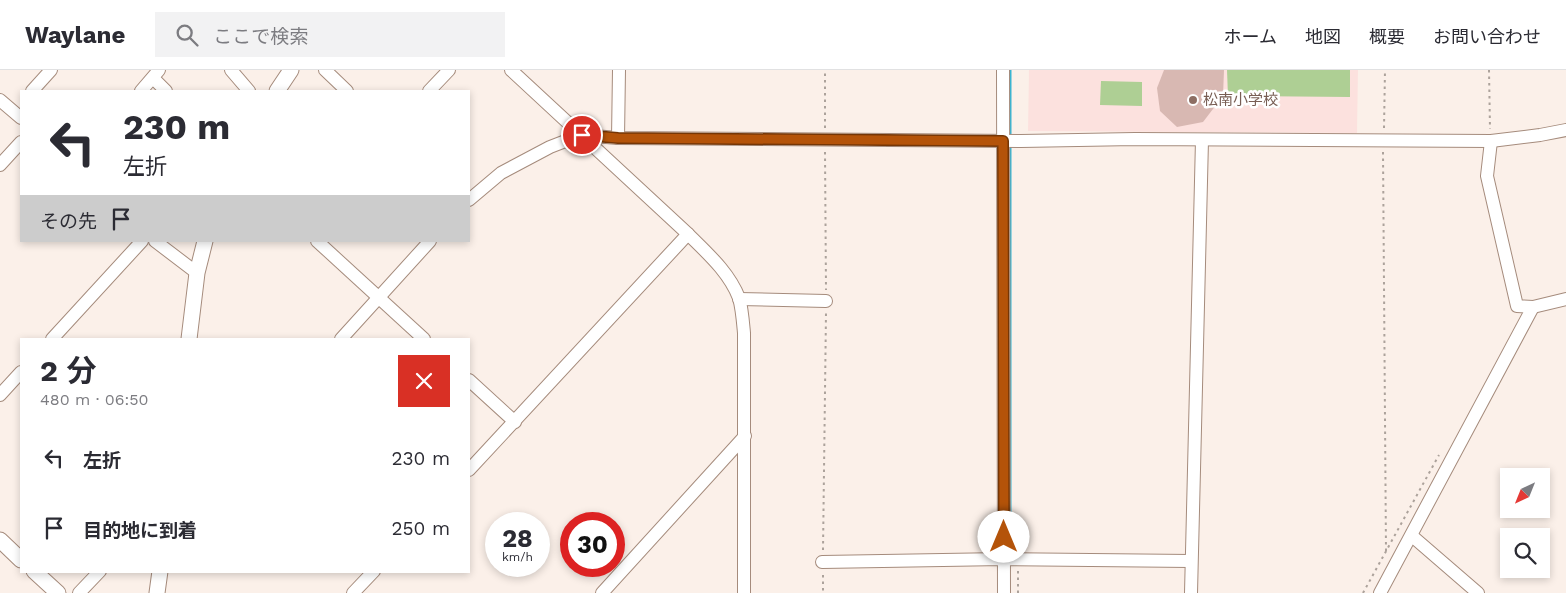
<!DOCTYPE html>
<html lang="ja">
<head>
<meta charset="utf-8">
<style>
  :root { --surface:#fff; --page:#f2f2f3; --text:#2b2b33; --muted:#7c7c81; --line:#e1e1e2 }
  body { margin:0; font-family:"Work Sans","Noto Sans JP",sans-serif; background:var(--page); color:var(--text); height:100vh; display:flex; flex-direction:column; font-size:19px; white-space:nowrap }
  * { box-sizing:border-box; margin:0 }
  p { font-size:16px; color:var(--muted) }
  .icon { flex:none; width:28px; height:28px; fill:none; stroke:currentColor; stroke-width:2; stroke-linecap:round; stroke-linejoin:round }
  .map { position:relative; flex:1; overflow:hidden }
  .sheet { position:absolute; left:20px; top:268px; width:450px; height:235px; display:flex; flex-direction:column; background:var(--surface); border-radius:0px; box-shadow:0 2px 8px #0003 }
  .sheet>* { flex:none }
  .guide { position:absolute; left:20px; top:20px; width:450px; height:152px; border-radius:0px; box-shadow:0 2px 8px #0003; background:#fff; color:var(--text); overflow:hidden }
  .needle { width:32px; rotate:223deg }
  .tools { position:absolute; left:1500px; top:398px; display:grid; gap:10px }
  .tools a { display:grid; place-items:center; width:50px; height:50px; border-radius:0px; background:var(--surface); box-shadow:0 2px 8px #0003; font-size:25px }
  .speed { position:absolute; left:485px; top:442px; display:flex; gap:10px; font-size:25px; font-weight:700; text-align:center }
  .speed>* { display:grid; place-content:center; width:65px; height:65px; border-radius:50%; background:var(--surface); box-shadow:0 2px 8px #0003; line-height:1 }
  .speed small { font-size:12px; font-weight:400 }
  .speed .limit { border:8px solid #d22; background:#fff; color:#111 }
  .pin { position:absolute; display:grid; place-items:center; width:42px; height:42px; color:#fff; margin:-21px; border:2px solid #fff; border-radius:50%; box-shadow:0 1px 5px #0007 }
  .me { position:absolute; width:55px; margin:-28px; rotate:0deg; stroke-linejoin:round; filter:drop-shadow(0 0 4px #0008) }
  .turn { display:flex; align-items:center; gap:18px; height:105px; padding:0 20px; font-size:22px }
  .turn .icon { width:65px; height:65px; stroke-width:2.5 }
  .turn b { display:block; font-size:35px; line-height:42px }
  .then { display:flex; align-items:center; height:48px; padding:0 20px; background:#0003; gap:10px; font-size:19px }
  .round { display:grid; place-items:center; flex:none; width:52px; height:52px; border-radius:0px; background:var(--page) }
  .head { display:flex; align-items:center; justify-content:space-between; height:85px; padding:0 20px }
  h1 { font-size:30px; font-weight:700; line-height:38px }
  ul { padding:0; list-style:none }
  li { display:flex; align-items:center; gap:15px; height:70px; padding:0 20px }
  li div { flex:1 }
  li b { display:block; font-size:19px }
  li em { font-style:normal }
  header { display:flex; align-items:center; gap:30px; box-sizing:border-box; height:70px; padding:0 25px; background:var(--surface); border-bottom:1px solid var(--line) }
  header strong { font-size:24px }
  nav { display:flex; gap:28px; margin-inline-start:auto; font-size:18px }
  .search { width:350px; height:45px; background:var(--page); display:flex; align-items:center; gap:12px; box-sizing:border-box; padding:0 18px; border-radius:0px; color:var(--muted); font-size:19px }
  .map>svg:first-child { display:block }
  .education { fill:#fce1de }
  .green { fill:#aecf94 }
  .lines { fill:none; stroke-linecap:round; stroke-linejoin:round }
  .stream { stroke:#39b5d3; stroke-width:3 }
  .building { fill:#d8b8b2 }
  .minor-casing { stroke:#a58b7c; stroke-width:14 }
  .major-casing { stroke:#a58b7c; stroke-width:17 }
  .path { stroke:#aca29b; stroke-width:2; stroke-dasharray:2.5 4; stroke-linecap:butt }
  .minor { stroke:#fff; stroke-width:12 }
  .major { stroke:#fff; stroke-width:15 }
  .route-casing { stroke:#753606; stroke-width:12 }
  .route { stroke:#b45309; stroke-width:9 }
  .education-dot { fill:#8d6e63; stroke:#fff; stroke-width:2 }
  .labels { text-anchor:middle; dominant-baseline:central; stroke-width:5; stroke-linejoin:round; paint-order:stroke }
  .education-label { font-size:15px; fill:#785e54; stroke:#fff; text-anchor:start }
</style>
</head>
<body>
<header>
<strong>Waylane</strong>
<div class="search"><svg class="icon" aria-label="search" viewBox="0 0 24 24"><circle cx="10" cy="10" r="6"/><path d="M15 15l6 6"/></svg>ここで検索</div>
<nav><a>ホーム</a><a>地図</a><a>概要</a><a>お問い合わせ</a></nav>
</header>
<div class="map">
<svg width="1566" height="523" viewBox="0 0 1566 523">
  <rect width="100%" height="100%" fill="#fbf0e9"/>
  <path class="education" d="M1029 0H1358L1357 63 1028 61Z"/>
  <g class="green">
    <path d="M1227 0H1350V27L1228 26Z"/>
    <path d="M1101 11 1142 12V36L1100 35Z"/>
  </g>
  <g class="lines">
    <g class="stream">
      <path d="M1010 67V0"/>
      <path d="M1010 73V482"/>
    </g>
  </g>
  <path class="building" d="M1164 0H1224L1223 26 1203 52 1177 57 1160 41 1157 18Z"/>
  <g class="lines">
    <defs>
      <g id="minor">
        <path d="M231 0 249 21"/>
        <path d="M325 0 347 21"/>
        <path d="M511 0 688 164C707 183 729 202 739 228 742 238 743 252 744 263V523"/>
        <path d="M1003 0 1004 523"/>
        <path d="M153 8 166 21"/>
        <path d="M32 21 51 0"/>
        <path d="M141 21 159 0"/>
        <path d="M429 21 449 0"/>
        <path d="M0 30 21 48"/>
        <path d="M618 68 619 0"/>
        <path d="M1491 71 1487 106 1517 236 1533 237 1566 229"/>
        <path d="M0 95 21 72"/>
        <path d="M469 130 501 103 550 77 581 65 618 68 1021 71 1135 69 1491 71 1540 65 1566 60"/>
        <path d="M155 171 197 203"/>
        <path d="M317 171 424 269"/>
        <path d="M739 229 826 231"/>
        <path d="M52 269 142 171"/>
        <path d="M341 269 430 171"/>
        <path d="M469 310 515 352"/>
        <path d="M0 325 21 302"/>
        <path d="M469 400 688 164"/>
        <path d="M1412 466 1478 523"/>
        <path d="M822 492 1003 489 1191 491"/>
        <path d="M79 523 100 501"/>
        <path d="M353 523 374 501"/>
        <path d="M602 523 745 366"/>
        <path d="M1191 523 1202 70"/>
        <path d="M1380 523 1533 237"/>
      </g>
      <g id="major">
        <path d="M277 21 291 0"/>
        <path d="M189 269 197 203 205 171"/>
        <path d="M0 470 21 490"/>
        <path d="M34 501 58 523"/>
        <path d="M157 523 160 501"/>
      </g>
    </defs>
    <use href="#minor" class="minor-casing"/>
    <use href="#major" class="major-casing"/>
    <g class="path">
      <path d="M1489 0 1490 59"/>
      <path d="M825 58V0"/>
      <path d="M1384 58 1385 0"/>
      <path d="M825 82 826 220"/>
      <path d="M1383 82 1386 482"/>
      <path d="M823 480 826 242"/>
      <path d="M823 505V523"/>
      <path d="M1018 523V500"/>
      <path d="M1363 523 1439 385"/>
    </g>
    <use href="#minor" class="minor"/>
    <use href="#major" class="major"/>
  </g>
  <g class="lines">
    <defs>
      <path id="route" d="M582 65 618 68 1003 71 1004 467"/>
    </defs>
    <use href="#route" class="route-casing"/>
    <use href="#route" class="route"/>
  </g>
  <circle class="education-dot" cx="1193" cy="30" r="5"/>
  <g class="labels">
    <g class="education-label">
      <text x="1203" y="30">松南小学校</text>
    </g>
  </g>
</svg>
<div class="tools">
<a><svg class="needle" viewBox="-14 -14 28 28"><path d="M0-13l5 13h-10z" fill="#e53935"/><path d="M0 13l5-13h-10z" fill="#7c7c81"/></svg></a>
<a><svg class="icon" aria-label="search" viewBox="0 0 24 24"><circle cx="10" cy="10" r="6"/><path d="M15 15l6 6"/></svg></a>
</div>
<div class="speed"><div>28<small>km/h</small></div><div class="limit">30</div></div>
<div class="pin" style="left:582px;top:65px;background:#d93025"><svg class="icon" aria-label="arrive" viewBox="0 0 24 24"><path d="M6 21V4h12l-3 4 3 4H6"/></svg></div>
<svg class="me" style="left:1004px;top:467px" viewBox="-20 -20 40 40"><circle r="19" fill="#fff"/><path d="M0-13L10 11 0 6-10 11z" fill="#b45309"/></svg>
<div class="guide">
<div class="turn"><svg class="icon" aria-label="left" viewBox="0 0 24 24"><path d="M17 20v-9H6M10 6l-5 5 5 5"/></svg><div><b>230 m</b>左折</div></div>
<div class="then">その先<svg class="icon" aria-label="arrive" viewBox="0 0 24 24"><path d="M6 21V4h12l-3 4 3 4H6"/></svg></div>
</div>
<section class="sheet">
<div class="head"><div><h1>2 分</h1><p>480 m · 06:50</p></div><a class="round" style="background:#d93025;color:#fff"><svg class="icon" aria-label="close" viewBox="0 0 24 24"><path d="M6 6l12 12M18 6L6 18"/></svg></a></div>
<ul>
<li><svg class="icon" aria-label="left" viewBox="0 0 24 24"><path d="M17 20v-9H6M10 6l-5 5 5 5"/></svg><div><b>左折</b></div><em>230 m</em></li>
<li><svg class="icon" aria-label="arrive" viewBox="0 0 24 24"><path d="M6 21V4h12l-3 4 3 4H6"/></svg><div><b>目的地に到着</b></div><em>250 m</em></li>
</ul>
</section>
</div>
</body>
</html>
